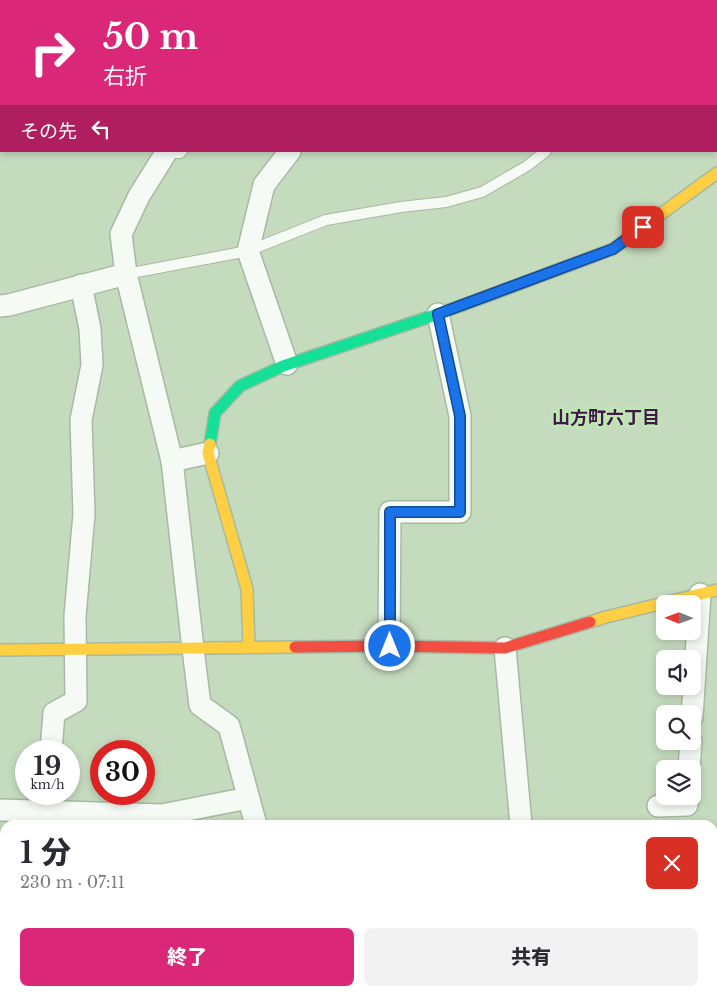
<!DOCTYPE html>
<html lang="ja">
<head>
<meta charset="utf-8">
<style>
  :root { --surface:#fff; --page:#f2f2f3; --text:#2b2b33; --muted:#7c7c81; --accent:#db2777 }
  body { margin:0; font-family:"Libre Baskerville","Noto Sans JP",serif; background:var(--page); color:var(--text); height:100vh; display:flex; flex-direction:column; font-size:19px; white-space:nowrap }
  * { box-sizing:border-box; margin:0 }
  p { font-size:16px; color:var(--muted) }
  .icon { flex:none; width:28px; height:28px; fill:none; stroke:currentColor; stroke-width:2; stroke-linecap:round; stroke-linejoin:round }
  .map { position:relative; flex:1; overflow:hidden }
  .drawer { position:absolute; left:0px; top:820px; width:718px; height:176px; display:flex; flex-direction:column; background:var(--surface); border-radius:15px 15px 0 0; box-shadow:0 2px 8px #0003 }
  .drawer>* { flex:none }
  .top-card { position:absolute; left:0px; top:0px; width:718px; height:152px; box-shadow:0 2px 8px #0003; background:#db2777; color:#fff; overflow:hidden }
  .needle { width:32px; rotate:271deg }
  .fabs { position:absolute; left:656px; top:595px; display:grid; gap:10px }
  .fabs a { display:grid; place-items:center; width:45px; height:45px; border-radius:8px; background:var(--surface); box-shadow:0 2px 8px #0003; font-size:25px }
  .speed { position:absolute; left:15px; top:740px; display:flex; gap:10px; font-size:25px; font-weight:700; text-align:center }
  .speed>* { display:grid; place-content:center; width:65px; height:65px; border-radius:50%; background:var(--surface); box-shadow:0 2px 8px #0003; line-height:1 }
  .speed small { font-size:12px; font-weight:400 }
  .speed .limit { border:8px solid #d22; background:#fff; color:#111 }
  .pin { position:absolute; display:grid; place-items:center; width:42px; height:42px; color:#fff; margin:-21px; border-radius:10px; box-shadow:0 2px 8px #0006 }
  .me { position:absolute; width:55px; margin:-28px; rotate:0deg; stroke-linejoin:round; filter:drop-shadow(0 0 4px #0008) }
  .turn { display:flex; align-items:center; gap:18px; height:105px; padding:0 20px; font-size:22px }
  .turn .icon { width:65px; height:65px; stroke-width:2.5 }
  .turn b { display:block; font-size:35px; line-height:42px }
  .then { display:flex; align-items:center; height:48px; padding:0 20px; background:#0003; gap:10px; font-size:19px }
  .round { display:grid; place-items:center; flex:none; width:52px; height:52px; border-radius:8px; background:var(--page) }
  .summary { display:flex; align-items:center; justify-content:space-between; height:85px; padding:0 20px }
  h1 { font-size:30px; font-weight:800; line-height:38px }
  .cta { display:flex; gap:10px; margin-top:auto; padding:10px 20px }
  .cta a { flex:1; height:58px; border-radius:8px; background:var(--accent); color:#fff; font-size:20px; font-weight:800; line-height:58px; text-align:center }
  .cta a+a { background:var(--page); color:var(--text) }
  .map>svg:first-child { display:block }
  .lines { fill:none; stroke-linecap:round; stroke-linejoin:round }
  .lane-casing { stroke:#a7b9a2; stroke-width:12 }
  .street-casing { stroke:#a7b9a2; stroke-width:24 }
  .fast-casing { stroke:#a7b9a2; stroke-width:14 }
  .slow-casing { stroke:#a7b9a2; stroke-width:14 }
  .jam-casing { stroke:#a7b9a2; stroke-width:14 }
  .lane { stroke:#f6faf5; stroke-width:10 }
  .street { stroke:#f6faf5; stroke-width:21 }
  .fast { stroke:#16e098; stroke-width:11 }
  .slow { stroke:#ffcf43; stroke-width:11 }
  .jam { stroke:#f24e42; stroke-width:11 }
  .route-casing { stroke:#114b97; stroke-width:12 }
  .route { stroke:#1a73e8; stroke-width:9 }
  .labels { text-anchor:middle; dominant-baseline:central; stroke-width:5; stroke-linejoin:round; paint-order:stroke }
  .neighbourhood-label { font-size:18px; font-weight:bold; fill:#40184c; stroke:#bfe8b1 }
</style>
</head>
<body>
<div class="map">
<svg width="717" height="996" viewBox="0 0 717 996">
  <rect width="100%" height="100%" fill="#c5dbbe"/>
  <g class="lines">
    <defs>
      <g id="lane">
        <path d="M397 1 399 0"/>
        <path d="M716 97 717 98"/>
        <path d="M165 153H180L182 151"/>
        <path d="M126 274 248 251 326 220 401 207 446 202 482 192 527 166 546 151"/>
      </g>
      <g id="street">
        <path d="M252 0 254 1"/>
        <path d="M277 1 278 0"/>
        <path d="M167 151 139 196 121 234 126 274 172 461 193 649 200 705 229 726 256 825"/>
        <path d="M0 306 9 305 126 274"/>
        <path d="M287 364 248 251 264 185 290 151"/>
        <path d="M172 461 208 453"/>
        <path d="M389 646 390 512H460V416L438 314"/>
        <path d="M505 648 521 825"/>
        <path d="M692 717 700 594"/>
        <path d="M51 751 54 713 76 701 75 616 84 514 81 420 92 365 90 329 81 285"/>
        <path d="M689 769 691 741"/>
        <path d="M658 806 687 805 688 796"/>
        <path d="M0 810 162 815 248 798"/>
        <path d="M47 812 49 794"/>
        <path d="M712 884H717"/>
        <path d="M538 991 539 996"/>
        <path d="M130 996 134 991"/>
        <path d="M206 996 210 991"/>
      </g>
      <path id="fast" d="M210 444 215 413 240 386 283 366 438 314 493 294"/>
      <g id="slow">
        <path d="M493 294 613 249 717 173"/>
        <path d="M210 444 208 453 247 589 249 647"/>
        <path d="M590 622 606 617 717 590"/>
        <path d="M0 650 295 647"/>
      </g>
      <path id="jam" d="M295 647 389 646 505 648 590 622"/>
    </defs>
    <use href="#lane" class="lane-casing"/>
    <use href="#street" class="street-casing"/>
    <use href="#fast" class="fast-casing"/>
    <use href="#slow" class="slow-casing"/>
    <use href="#jam" class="jam-casing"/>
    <use href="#lane" class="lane"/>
    <use href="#street" class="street"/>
    <use href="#fast" class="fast"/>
    <use href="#slow" class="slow"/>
    <use href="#jam" class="jam"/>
  </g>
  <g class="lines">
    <defs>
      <path id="route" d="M390 646V512H460V416L438 314 613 249 643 227"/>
    </defs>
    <use href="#route" class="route-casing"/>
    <use href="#route" class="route"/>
  </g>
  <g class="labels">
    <g class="neighbourhood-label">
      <text x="606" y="418">山方町六丁目</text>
    </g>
  </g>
</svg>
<div class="fabs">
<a><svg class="needle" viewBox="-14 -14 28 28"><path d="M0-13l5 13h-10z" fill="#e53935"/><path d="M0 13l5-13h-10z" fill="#7c7c81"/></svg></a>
<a><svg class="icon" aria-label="sound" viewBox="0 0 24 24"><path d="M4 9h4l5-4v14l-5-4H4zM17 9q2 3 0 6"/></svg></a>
<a><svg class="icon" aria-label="search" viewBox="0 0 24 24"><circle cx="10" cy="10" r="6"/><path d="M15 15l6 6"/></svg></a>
<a><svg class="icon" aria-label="layers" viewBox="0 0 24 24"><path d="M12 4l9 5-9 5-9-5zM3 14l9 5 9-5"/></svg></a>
</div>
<div class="speed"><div>19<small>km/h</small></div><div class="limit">30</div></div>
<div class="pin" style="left:643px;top:227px;background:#d93025"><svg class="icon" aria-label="arrive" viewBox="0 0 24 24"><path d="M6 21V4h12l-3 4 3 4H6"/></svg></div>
<svg class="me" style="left:390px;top:646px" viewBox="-20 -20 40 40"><circle r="17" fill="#1a73e8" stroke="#fff" stroke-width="3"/><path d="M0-11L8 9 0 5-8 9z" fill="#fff"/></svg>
<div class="top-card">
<div class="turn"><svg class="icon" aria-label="right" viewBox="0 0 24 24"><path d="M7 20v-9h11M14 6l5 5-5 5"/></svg><div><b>50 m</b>右折</div></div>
<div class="then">その先<svg class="icon" aria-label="left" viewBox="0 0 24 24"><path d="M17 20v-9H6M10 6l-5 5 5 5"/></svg></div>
</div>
<section class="drawer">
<div class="summary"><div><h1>1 分</h1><p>230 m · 07:11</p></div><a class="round" style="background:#d93025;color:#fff"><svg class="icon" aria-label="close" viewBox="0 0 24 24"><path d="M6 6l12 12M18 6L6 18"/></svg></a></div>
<div class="cta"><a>終了</a><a>共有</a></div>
</section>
</div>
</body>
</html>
